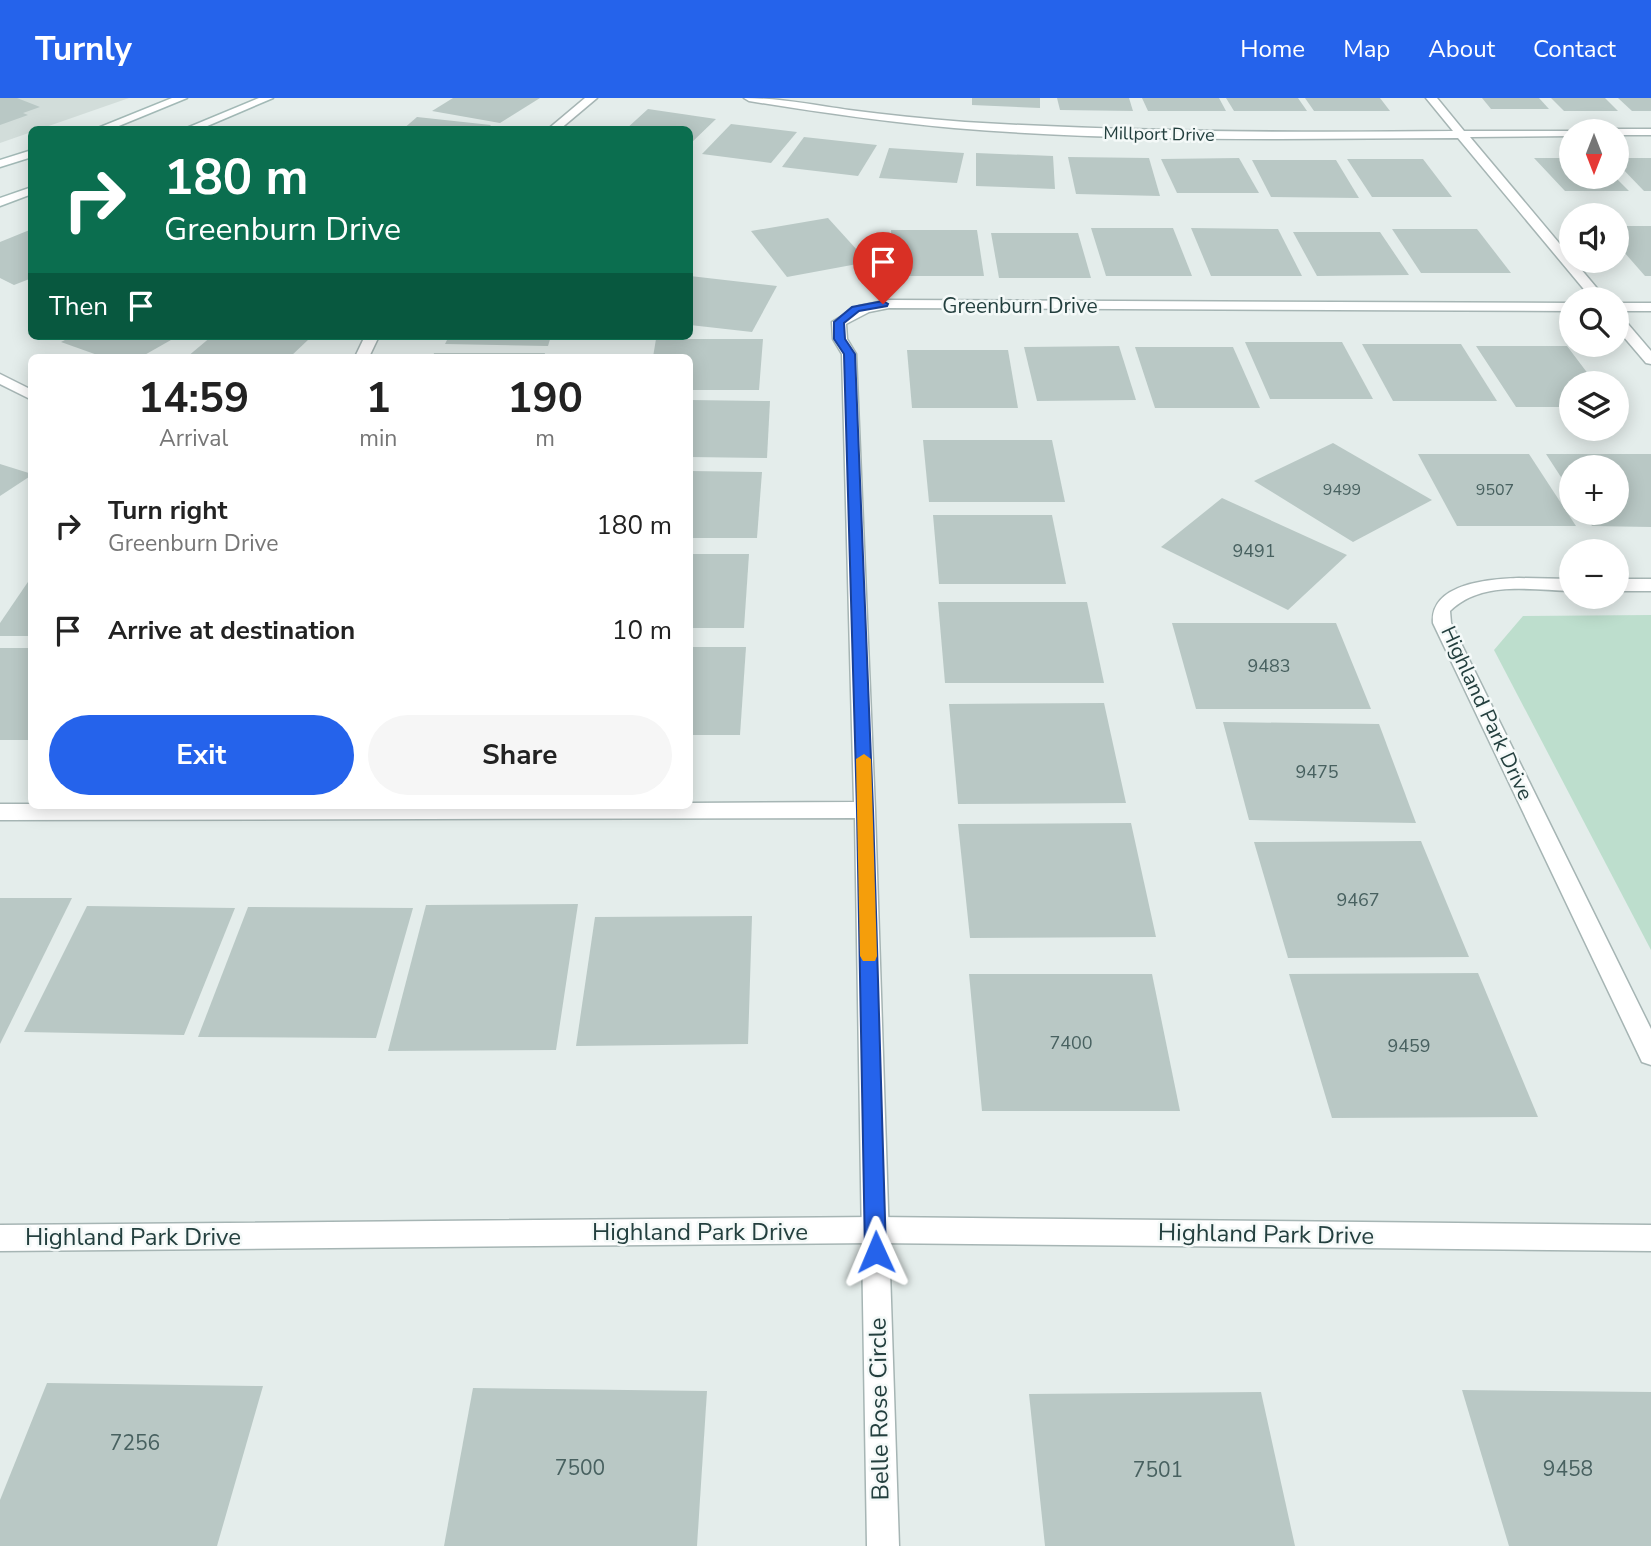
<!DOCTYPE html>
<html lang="en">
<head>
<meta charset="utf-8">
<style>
  :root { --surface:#fff; --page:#f6f6f6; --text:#222; --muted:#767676; --accent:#2563eb }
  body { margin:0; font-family:"Nunito Sans",sans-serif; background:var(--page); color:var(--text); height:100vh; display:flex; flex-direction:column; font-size:26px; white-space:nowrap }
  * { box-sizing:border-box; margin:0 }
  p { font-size:23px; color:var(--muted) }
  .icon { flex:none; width:38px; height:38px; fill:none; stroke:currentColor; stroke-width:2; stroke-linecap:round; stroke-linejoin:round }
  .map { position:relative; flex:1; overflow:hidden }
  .panel { position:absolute; left:28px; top:256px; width:665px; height:455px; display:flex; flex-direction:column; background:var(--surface); border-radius:10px; box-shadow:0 4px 18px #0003 }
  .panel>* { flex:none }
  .top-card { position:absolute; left:28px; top:28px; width:665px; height:214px; border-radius:10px; box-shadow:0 4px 18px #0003; background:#0b6e4f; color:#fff; overflow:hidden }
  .needle { width:46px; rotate:180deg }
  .controls { position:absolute; left:1559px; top:21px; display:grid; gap:14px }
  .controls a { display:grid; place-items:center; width:70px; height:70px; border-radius:50%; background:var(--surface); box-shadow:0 4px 18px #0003; font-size:35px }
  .pin { position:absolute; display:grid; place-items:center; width:60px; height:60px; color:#fff; margin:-72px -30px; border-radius:50% 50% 50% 0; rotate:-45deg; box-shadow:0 0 7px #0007 }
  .pin .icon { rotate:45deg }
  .me { position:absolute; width:77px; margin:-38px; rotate:359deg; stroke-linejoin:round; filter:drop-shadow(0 0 5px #0008) }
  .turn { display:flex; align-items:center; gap:24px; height:147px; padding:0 21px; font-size:32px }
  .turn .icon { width:91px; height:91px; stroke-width:2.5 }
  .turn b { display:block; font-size:49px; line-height:60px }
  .then { display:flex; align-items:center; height:66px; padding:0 21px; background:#0003; gap:14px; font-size:26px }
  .eta { display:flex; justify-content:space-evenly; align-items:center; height:119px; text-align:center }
  .eta b { font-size:42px; font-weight:700; line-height:49px }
  .cta { display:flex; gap:14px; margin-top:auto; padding:14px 21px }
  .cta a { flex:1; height:80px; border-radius:42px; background:var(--accent); color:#fff; font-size:28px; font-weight:700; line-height:80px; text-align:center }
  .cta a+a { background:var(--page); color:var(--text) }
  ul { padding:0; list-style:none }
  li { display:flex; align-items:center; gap:21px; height:105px; padding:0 21px }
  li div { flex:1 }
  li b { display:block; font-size:26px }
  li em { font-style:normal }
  header { display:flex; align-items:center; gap:42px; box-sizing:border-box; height:98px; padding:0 35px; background:var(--accent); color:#fff }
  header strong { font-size:33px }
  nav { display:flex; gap:38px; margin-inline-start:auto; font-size:24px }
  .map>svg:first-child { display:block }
  .built { fill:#d2ddda }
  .green { fill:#bddecd }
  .building { fill:#b9c8c5 }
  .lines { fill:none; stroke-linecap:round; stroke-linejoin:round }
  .minor-casing { stroke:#a6b5b4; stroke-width:3 }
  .tertiary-casing { stroke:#a6b5b4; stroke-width:3 }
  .secondary-casing { stroke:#a2b9b6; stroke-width:3 }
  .minor { fill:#fff; fill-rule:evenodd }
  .tertiary { fill:#fff; fill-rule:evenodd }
  .secondary { fill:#fff; fill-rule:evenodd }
  .route { fill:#2563eb; stroke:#184099; stroke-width:2 }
  .slow { fill:#f59e0b }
  .labels { text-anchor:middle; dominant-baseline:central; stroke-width:5; stroke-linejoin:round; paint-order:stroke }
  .far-number-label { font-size:16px; fill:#486160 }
  .far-street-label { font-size:18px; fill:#233f3e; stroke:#f4f9f8 }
  .number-label { font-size:18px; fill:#486160 }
  .street-label { font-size:21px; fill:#233f3e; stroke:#f4f9f8 }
  .near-number-label { font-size:21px; fill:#486160 }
  .near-street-label { font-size:24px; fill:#233f3e; stroke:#f4f9f8 }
</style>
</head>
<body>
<header>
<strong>Turnly</strong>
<nav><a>Home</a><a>Map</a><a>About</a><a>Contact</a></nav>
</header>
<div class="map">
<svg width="1651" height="1448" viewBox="0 0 1651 1448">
  <rect width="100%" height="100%" fill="#e4edeb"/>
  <path class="built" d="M0 0H129L0 45Z"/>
  <path class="green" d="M1651 517V852L1494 552 1523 518Z"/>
  <g class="building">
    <path d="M0 0H17L40 9 23 15 28 17 0 27Z"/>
    <path d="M453 0H540L500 25 432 13Z"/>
    <path d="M972 0H1040V10L972 7Z"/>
    <path d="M1057 0H1129L1133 13 1060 12Z"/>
    <path d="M1142 0H1219L1226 13H1148Z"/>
    <path d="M1226 0H1298L1307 13H1234Z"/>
    <path d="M1305 0H1380L1390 13H1314Z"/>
    <path d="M1482 0H1539L1549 11H1491Z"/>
    <path d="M1551 0H1605L1618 13H1564Z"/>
    <path d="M1618 0H1651V13H1632Z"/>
    <path d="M648 11 716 21 690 46V32H625Z"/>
    <path d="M417 19 491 27 486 32H402Z"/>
    <path d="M731 26 797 34 771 65 702 56Z"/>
    <path d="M804 39 877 47 858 78 782 69Z"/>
    <path d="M889 50 964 55 957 85 879 80Z"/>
    <path d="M976 55 1053 58 1055 91 976 88Z"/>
    <path d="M1068 59 1149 60 1160 98 1076 96Z"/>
    <path d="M1239 60 1259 95H1177L1161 61Z"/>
    <path d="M1534 60H1572V79H1615L1629 93H1565Z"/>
    <path d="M1617 60H1651V93H1644L1617 65Z"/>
    <path d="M1347 61H1423L1452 99H1372Z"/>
    <path d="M1252 62H1336L1359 100 1271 99Z"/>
    <path d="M828 120 868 164 787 179 751 133Z"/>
    <path d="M1617 128H1651V178H1645L1617 146Z"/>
    <path d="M1091 130H1173L1192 178H1106Z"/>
    <path d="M1191 130 1278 131 1302 178H1211Z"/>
    <path d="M32 131V180L14 187 0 180V144Z"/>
    <path d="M1392 131H1477L1511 175H1421Z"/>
    <path d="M891 132H977L984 178H893Z"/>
    <path d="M1293 134H1380L1409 177 1317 178Z"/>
    <path d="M991 135H1078L1091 180H999Z"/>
    <path d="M690 178 777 188 752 234 690 227Z"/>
    <path d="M73 238H178L141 259H103L61 244Z"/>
    <path d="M212 238H289L309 241 290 259H187Z"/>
    <path d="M449 238H551L548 248 445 246Z"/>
    <path d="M656 241H763L759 292H690V259H653Z"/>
    <path d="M1245 244H1342L1373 301H1270Z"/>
    <path d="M1362 246H1461L1497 303H1393Z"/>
    <path d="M1119 248 1136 302 1037 303 1024 249Z"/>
    <path d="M1476 248H1567L1595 285H1572V309H1516Z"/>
    <path d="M1135 249H1233L1260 310H1155Z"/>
    <path d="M907 252H1008L1018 310H912Z"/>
    <path d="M434 255H545L544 259H433Z"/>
    <path d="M690 302 770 303 767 360 690 359Z"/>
    <path d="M923 342H1052L1065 404H929Z"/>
    <path d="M1333 345 1432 402 1353 444 1254 383Z"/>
    <path d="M1418 356H1529L1576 428H1457Z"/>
    <path d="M1546 356H1651V429L1592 428 1584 415H1617V369H1572V396Z"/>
    <path d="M0 366 32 376V377L0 398Z"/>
    <path d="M690 373 762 374 757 440H690Z"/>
    <path d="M1222 400 1347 457 1288 512 1161 449Z"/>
    <path d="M933 417H1052L1066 486H939Z"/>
    <path d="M690 456H749L744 530H690Z"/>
    <path d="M32 478V538H0V525Z"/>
    <path d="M938 504H1087L1104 585H945Z"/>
    <path d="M1172 525H1336L1371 611H1196Z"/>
    <path d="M690 549H746L740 637H690Z"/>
    <rect x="0" y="550" width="32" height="92"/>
    <path d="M1104 605 1126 705 958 706 949 606Z"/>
    <path d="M1223 624 1379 626 1416 725 1249 722Z"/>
    <path d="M1131 725 1156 839 970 840 958 726Z"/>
    <path d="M1421 743 1469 859 1288 860 1254 744Z"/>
    <path d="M0 800H72L0 946Z"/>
    <path d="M578 806 556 952 388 953 426 807Z"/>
    <path d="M87 808 235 810 184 937 24 934Z"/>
    <path d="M248 809 413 810 376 940 198 939Z"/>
    <path d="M752 818 748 946 576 948 595 819Z"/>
    <path d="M1478 875 1538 1019 1332 1020 1289 876Z"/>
    <path d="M969 876H1152L1180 1013H982Z"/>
    <path d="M47 1285 263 1288 217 1448H0V1402Z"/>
    <path d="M473 1290 707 1293 697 1448H444Z"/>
    <path d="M1462 1292 1651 1294V1448H1509Z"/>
    <path d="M1261 1294 1295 1448H1045L1029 1296Z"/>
  </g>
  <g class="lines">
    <defs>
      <g id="minor">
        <path d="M585 0H597L559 32H547Z"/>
        <path d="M744 0C779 0 814 7 849 12 887 17 926 21 965 24 1128 34 1290 35 1453 33L1426 0H1437L1464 33H1576H1572V38L1470 39 1606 201H1592L1458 40C1290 41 1122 44 954 30 885 24 817 14 749 3Z"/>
        <path d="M1617 31H1651V37H1617V33H1612Z"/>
        <path d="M889 202 1572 205V213L889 210 869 214 846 226 847 241 856 256 875 712 899 1448H867L855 720 0 722V706L690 707V705L854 704 842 256 833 241 832 224 859 208Z"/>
        <rect x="1617" y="205" width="34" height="8"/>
        <path d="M1617 218 1622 219 1651 253V266L1646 265 1617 231Z"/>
        <path d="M365 238H379L369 259H355Z"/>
        <path d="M0 276 32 292V302L0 286Z"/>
        <path d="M1519 480 1572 481V493C1530 492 1482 482 1450 513L1451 525 1651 931V967L1642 964 1433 525C1430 485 1490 481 1519 480Z"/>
        <rect x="1617" y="481" width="34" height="12"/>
      </g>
      <path id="tertiary" d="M875 1119 1651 1127V1153L875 1145 0 1153V1127Z"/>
      <g id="secondary">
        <path d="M172 0H187L109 32H93Z"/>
        <path d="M259 0H273L198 32H182Z"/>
        <path d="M32 52V59L0 69V62Z"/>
        <path d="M32 89V96L0 108V100Z"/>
      </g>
    </defs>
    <use href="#minor" class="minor-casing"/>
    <use href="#tertiary" class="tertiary-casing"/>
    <use href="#secondary" class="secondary-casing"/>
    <use href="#minor" class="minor"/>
    <use href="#tertiary" class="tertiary"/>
    <use href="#secondary" class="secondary"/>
  </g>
  <path class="route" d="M883 203 888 206 887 208 859 213 844 225 845 241 855 256 873 712 886 1154 883 1161 876 1164 868 1161 865 1154 857 712 844 256 834 241V224L852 209Z"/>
  <path class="slow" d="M864 656 871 661 877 858 875 863H863L860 858 856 661Z"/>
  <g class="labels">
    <g class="far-number-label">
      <text x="1342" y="392">9499</text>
      <text x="1495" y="392">9507</text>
    </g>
    <g class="far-street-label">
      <text transform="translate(1159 36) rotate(1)">Millport Drive</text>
    </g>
    <g class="number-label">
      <text x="1254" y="453">9491</text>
      <text x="1269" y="568">9483</text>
      <text x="1317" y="674">9475</text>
      <text x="1358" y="802">9467</text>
      <text x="1071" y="945">7400</text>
      <text x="1409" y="948">9459</text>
    </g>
    <g class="street-label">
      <text x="1020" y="208">Greenburn Drive</text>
      <text transform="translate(1487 615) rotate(65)">Highland Park Drive</text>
    </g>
    <g class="near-number-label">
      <text x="135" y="1345">7256</text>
      <text x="580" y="1370">7500</text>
      <text x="1568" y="1371">9458</text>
      <text x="1158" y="1372">7501</text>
    </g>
    <g class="near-street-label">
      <text x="700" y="1134">Highland Park Drive</text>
      <text transform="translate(1266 1136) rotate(1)">Highland Park Drive</text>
      <text x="133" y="1139">Highland Park Drive</text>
      <text transform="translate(879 1311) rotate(-91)">Belle Rose Circle</text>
    </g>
  </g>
</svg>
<div class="controls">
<a><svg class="needle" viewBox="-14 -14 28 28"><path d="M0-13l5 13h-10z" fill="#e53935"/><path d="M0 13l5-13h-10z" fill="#767676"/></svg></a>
<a><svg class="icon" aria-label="sound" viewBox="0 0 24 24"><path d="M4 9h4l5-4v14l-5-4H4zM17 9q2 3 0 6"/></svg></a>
<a><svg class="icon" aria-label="search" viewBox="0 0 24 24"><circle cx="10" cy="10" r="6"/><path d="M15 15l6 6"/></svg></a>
<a><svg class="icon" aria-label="layers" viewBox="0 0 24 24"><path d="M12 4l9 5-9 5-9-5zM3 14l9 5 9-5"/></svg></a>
<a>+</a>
<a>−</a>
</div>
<div class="pin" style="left:883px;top:206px;background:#d93025"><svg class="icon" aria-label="arrive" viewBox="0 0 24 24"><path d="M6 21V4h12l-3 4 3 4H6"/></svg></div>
<svg class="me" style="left:876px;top:1154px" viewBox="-20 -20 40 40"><path d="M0-17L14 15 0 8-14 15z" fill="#2563eb" stroke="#fff" stroke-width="4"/></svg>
<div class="top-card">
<div class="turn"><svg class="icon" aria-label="right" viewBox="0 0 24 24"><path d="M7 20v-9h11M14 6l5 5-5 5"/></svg><div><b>180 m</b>Greenburn Drive</div></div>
<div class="then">Then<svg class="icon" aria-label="arrive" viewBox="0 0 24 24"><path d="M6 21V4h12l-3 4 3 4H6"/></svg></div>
</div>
<section class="panel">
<div class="eta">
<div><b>14:59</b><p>Arrival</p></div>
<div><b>1</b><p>min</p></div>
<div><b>190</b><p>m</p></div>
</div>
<ul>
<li><svg class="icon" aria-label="right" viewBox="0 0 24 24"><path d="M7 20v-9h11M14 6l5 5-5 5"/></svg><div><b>Turn right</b><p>Greenburn Drive</p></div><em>180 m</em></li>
<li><svg class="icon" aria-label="arrive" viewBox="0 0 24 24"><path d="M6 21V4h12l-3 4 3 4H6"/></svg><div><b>Arrive at destination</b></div><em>10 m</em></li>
</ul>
<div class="cta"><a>Exit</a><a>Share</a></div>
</section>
</div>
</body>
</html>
